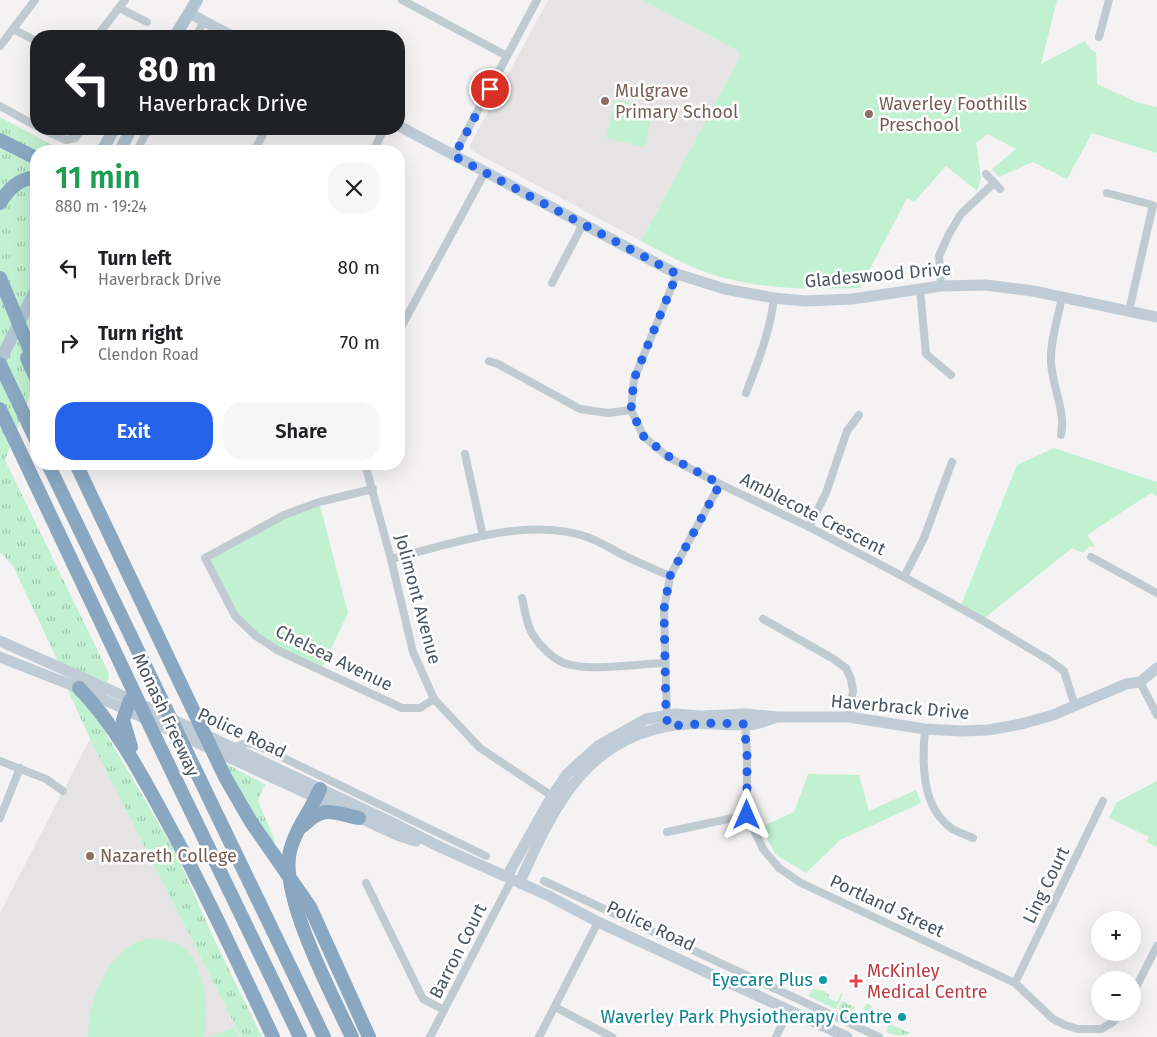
<!DOCTYPE html>
<html lang="en">
<head>
<meta charset="utf-8">
<style>
  :root { --surface:#fff; --page:#f6f6f6; --text:#202124; --muted:#757577; --accent:#2563eb }
  body { margin:0; font-family:"Fira Sans",sans-serif; background:var(--page); color:var(--text); height:100vh; display:flex; flex-direction:column; font-size:19px; white-space:nowrap }
  * { box-sizing:border-box; margin:0 }
  p { font-size:16px; color:var(--muted) }
  .icon { flex:none; width:28px; height:28px; fill:none; stroke:currentColor; stroke-width:2; stroke-linecap:round; stroke-linejoin:round }
  .map { position:relative; flex:1; overflow:hidden }
  .sheet { position:absolute; left:30px; top:145px; width:375px; height:325px; display:flex; flex-direction:column; background:var(--surface); border-radius:20px; box-shadow:0 5px 20px #0002 }
  .sheet>* { flex:none }
  .guide { position:absolute; left:30px; top:30px; width:375px; height:105px; border-radius:20px; box-shadow:0 5px 20px #0002; background:#202124; color:#fff; overflow:hidden }
  .tools { position:absolute; left:1091px; top:911px; display:grid; gap:10px }
  .tools a { display:grid; place-items:center; width:50px; height:50px; border-radius:50%; background:var(--surface); box-shadow:0 5px 20px #0002; font-size:25px }
  .pin { position:absolute; display:grid; place-items:center; width:42px; height:42px; color:#fff; margin:-21px; border:2px solid #fff; border-radius:50%; box-shadow:0 1px 5px #0007 }
  .me { position:absolute; width:55px; margin:-28px; rotate:0deg; stroke-linejoin:round; filter:drop-shadow(0 0 4px #0008) }
  .turn { display:flex; align-items:center; gap:18px; height:105px; padding:0 25px; font-size:22px }
  .turn .icon { width:65px; height:65px; stroke-width:2.5 }
  .turn b { display:block; font-size:35px; line-height:42px }
  .round { display:grid; place-items:center; flex:none; width:52px; height:52px; border-radius:20px; background:var(--page) }
  .summary { display:flex; align-items:center; justify-content:space-between; height:85px; padding:0 25px }
  h1 { font-size:30px; font-weight:600; line-height:38px; color:#1e9e55 }
  .primary-button { display:flex; gap:10px; margin-top:auto; padding:10px 25px }
  .primary-button a { flex:1; height:58px; border-radius:20px; background:var(--accent); color:#fff; font-size:20px; font-weight:600; line-height:58px; text-align:center }
  .primary-button a+a { background:var(--page); color:var(--text) }
  ul { padding:0; list-style:none }
  li { display:flex; align-items:center; gap:15px; height:75px; padding:0 25px }
  li div { flex:1 }
  li b { display:block; font-size:19px }
  li em { font-style:normal }
  .map>svg:first-child { display:block }
  .education { fill:#e5e3e4 }
  .grass { fill:url(#grass-tufts) }
  .park { fill:#c1f1d1 }
  .lines { fill:none; stroke-linecap:round; stroke-linejoin:round }
  .street { stroke:#bfcad1; stroke-width:8 }
  .secondary { stroke:#bfcbd5; stroke-width:11 }
  .primary { stroke:#b1c3d1; stroke-width:12 }
  .highway { stroke:#89a7c1; stroke-width:14 }
  .route { stroke:#2563eb; stroke-width:9; stroke-dasharray:0 16.2 }
  .education-dot { fill:#8d6e63; stroke:#fff; stroke-width:2 }
  .culture-dot { fill:#0f9aa8; stroke:#fff; stroke-width:2 }
  .health-dot { fill:#e0444e; stroke:#fff; stroke-width:2 }
  .labels { text-anchor:middle; dominant-baseline:central; stroke-width:5; stroke-linejoin:round; paint-order:stroke }
  .education-label { font-size:18px; fill:#785e54; stroke:#fff; text-anchor:start }
  .street-label { font-size:18px; fill:#495660; stroke:#fff }
  .health-label { font-size:18px; fill:#be3a42; stroke:#fff; text-anchor:start }
  .culture-label { font-size:18px; fill:#0d838f; stroke:#fff; text-anchor:end }
</style>
</head>
<body>
<div class="map">
<svg width="1157" height="1037" viewBox="0 0 1157 1037">
  <defs>
    <pattern id="grass-tufts" width="24" height="20" patternUnits="userSpaceOnUse" patternTransform="scale(1.25)"><rect width="24" height="20" fill="#c1f1d1"/><path d="M3 7l-1-3M5 7V3M7 7l1-3M15 17l-1-3M17 17v-4M19 17l1-3" fill="none" stroke="#9fc6ad"/></pattern>
  </defs>
  <rect width="100%" height="100%" fill="#f4f2f2"/>
  <g class="education">
    <path d="M548 0H642L738 51 740 57 641 241 471 150 470 145Z"/>
    <path d="M90 739 241 1037H0V913Z"/>
  </g>
  <g class="grass">
    <path d="M0 117 63 151H36V379L5 460 109 674 100 723 177 855 212 935 262 1037H241L90 739 71 697 56 657 13 566 0 552Z"/>
    <path d="M225 763 266 785 262 790 258 801 275 841 270 843Z"/>
    <path d="M813 989 824 991 829 995 828 998 837 1002 841 993 843 994 836 1009 808 996Z"/>
    <path d="M842 1001 855 1007 849 1015 838 1009Z"/>
    <path d="M867 1003 872 1006 869 1013 875 1016 871 1025 857 1019Z"/>
    <path d="M891 1020 894 1021 892 1025 910 1033C902 1037 894 1036 886 1032Z"/>
  </g>
  <g class="park">
    <path d="M642 0H1057L1041 64 1085 41 1090 49 1096 52 1097 84 1136 102 1157 107V153L1092 133 1067 179 1033 162 999 177 992 169 1016 149 988 134 976 143 981 178 977 191 946 166 914 202 907 198 860 288C816 289 772 290 729 279 698 272 669 256 641 241L740 57 738 51Z"/>
    <path d="M615 99 654 109 644 147 606 138Z"/>
    <path d="M1054 448 1157 482V496L1151 493 1087 535 1095 546 1089 547 1083 553 1072 548 982 620 960 608 1017 465Z"/>
    <path d="M319 502 348 613 321 670 277 650 235 616 205 558 284 515Z"/>
    <path d="M808 774 859 775 869 811 916 790 921 803 840 840 806 873 775 854 761 827 794 812Z"/>
    <path d="M1157 781V847L1147 842 1149 837 1109 818 1117 802Z"/>
    <path d="M148 939C158 939 172 941 182 946 204 960 211 1015 203 1037H88C88 1001 108 946 148 939Z"/>
    <path d="M234 1027 239 1037H210Z"/>
  </g>
  <g class="lines">
    <g class="street">
      <path d="M402 0 507 56"/>
      <path d="M119 8 147 22"/>
      <path d="M13 29 36 41"/>
      <path d="M97 36 125 0"/>
      <path d="M196 36 204 21"/>
      <path d="M1099 37 1109 0"/>
      <path d="M0 46 35 0"/>
      <path d="M0 106 36 126"/>
      <path d="M42 129 66 140 75 138 83 129"/>
      <path d="M137 151 148 129"/>
      <path d="M254 151 266 129"/>
      <path d="M373 151 384 129"/>
      <path d="M454 155 537 0"/>
      <path d="M986 174 1000 189"/>
      <path d="M1107 193 1153 205 1129 311"/>
      <path d="M677 274 634 379 631 410 644 437 668 457 720 484 809 527 904 577 982 620 1049 660 1064 671 1075 706"/>
      <path d="M552 283 583 224"/>
      <path d="M941 286 939 256 949 234 961 214 994 183"/>
      <path d="M920 289 926 354 951 375"/>
      <path d="M399 331 485 172"/>
      <path d="M489 361 498 364 580 409 608 413 631 410"/>
      <path d="M746 393C758 362 770 332 774 298"/>
      <path d="M1061 435C1066 410 1052 387 1051 362 1050 341 1058 318 1062 297"/>
      <path d="M465 454 483 536"/>
      <path d="M365 464 391 559 413 652 434 699 480 748 555 798"/>
      <path d="M373 489 319 502 284 515 205 558 235 616 256 636 277 650 402 708H420L434 699"/>
      <path d="M809 527 826 493 847 431 859 415"/>
      <path d="M1091 557 1157 593"/>
      <path d="M391 559C452 544 526 516 587 537 599 541 610 548 621 554 637 562 654 569 670 576"/>
      <path d="M904 577 924 538 952 462"/>
      <path d="M522 598C525 610 526 624 533 635 540 646 552 658 564 663 588 672 637 664 664 663"/>
      <path d="M763 619 832 658 846 668 851 679 853 691 849 717"/>
      <path d="M1140 682 1157 715"/>
      <path d="M667 719 664 609 670 576 720 484"/>
      <path d="M745 722 747 753V815L763 849 779 868 801 883 1015 983 1053 1019 1065 1025 1078 1029H1101L1113 1022 1122 1012"/>
      <path d="M925 729C922 762 921 806 951 828 957 832 966 835 973 838"/>
      <path d="M233 749C244 741 251 743 263 748L486 856"/>
      <path d="M0 761 46 779 63 791"/>
      <path d="M0 818 20 768"/>
      <path d="M667 832 747 815"/>
      <path d="M544 881 879 1037"/>
      <path d="M366 883 423 999 444 1010"/>
      <path d="M1015 983 1103 801"/>
      <path d="M1132 995 1157 946"/>
      <path d="M555 1007 612 1037"/>
      <path d="M430 1037 512 879"/>
      <path d="M539 1037 598 922"/>
      <path d="M776 1037 789 1010"/>
    </g>
    <g class="secondary">
      <path d="M189 13 232 36"/>
      <path d="M399 126 677 274 725 289 774 298 805 301 852 299 941 286 985 285 1033 291 1157 317"/>
      <path d="M0 641 110 690 393 823 440 847 547 895 598 922 847 1037"/>
      <path d="M0 657 79 688 397 835 416 841"/>
      <path d="M507 876 552 796 567 774 598 746 646 719 675 714 701 716 746 714 778 717H849L925 729 961 731 988 730 1021 724 1053 715 1126 684 1140 682 1157 668"/>
      <path d="M520 882C555 803 590 731 686 724 709 722 735 727 755 724 761 723 768 720 774 718"/>
    </g>
    <g class="primary">
      <path d="M175 36 197 0"/>
      <path d="M102 151 114 129"/>
      <path d="M120 151 131 129"/>
      <path d="M0 361 36 289"/>
    </g>
    <g class="highway">
      <path d="M0 140 36 158"/>
      <path d="M0 203C9 188 19 179 36 177"/>
      <path d="M0 278 36 365"/>
      <path d="M27 358 36 378"/>
      <path d="M0 364 36 440"/>
      <path d="M0 409 160 747 300 1037"/>
      <path d="M48 464 324 1037"/>
      <path d="M76 464 225 777 251 822 310 907 369 1037"/>
      <path d="M79 688C115 725 140 772 165 818 204 889 238 963 273 1037"/>
      <path d="M130 700 123 720 131 747"/>
      <path d="M320 789C311 811 296 827 290 851 279 895 332 995 352 1037"/>
      <path d="M303 826C324 804 333 813 359 818"/>
    </g>
  </g>
  <g class="lines">
    <path class="route" d="M490 89 454 156 677 274 634 379 631 410 644 437 668 456 720 484 670 576 664 609 666 714 668 726 715 723 744 724 747 753V815"/>
  </g>
  <g class="education-dot">
    <circle cx="605" cy="101" r="5"/>
    <circle cx="869" cy="114" r="5"/>
    <circle cx="90" cy="856" r="5"/>
  </g>
  <g class="culture-dot">
    <circle cx="823" cy="980" r="5"/>
    <circle cx="902" cy="1017" r="5"/>
  </g>
  <path class="health-dot" d="M853.5 973.5h5v5h5v5h-5v5h-5v-5h-5v-5h5z"/>
  <g class="labels">
    <g class="education-label">
      <text x="615" y="91">Mulgrave<tspan x="615" dy="21">Primary School</tspan></text>
      <text x="879" y="104">Waverley Foothills<tspan x="879" dy="21">Preschool</tspan></text>
      <text x="100" y="856">Nazareth College</text>
    </g>
    <g class="street-label">
      <text transform="translate(878 275) rotate(-5)">Gladeswood Drive</text>
      <text transform="translate(813 514) rotate(27)">Amblecote Crescent</text>
      <text transform="translate(418 599) rotate(75)">Jolimont Avenue</text>
      <text transform="translate(334 658) rotate(26)">Chelsea Avenue</text>
      <text transform="translate(900 707) rotate(5)">Haverbrack Drive</text>
      <text transform="translate(166 715) rotate(65)">Monash Freeway</text>
      <text transform="translate(242 733) rotate(25)">Police Road</text>
      <text transform="translate(1046 885) rotate(-64)">Ling Court</text>
      <text transform="translate(887 906) rotate(25)">Portland Street</text>
      <text transform="translate(651 926) rotate(25)">Police Road</text>
      <text transform="translate(458 951) rotate(-63)">Barron Court</text>
    </g>
    <g class="health-label">
      <text x="867" y="971">McKinley<tspan x="867" dy="21">Medical Centre</tspan></text>
    </g>
    <g class="culture-label">
      <text x="813" y="980">Eyecare Plus</text>
      <text x="892" y="1017">Waverley Park Physiotherapy Centre</text>
    </g>
  </g>
</svg>
<div class="tools">
<a>+</a>
<a>−</a>
</div>
<div class="pin" style="left:490px;top:89px;background:#d93025"><svg class="icon" aria-label="arrive" viewBox="0 0 24 24"><path d="M6 21V4h12l-3 4 3 4H6"/></svg></div>
<svg class="me" style="left:747px;top:815px" viewBox="-20 -20 40 40"><path d="M0-17L14 15 0 8-14 15z" fill="#2563eb" stroke="#fff" stroke-width="4"/></svg>
<div class="guide">
<div class="turn"><svg class="icon" aria-label="left" viewBox="0 0 24 24"><path d="M17 20v-9H6M10 6l-5 5 5 5"/></svg><div><b>80 m</b>Haverbrack Drive</div></div>
</div>
<section class="sheet">
<div class="summary"><div><h1>11 min</h1><p>880 m · 19:24</p></div><a class="round"><svg class="icon" aria-label="close" viewBox="0 0 24 24"><path d="M6 6l12 12M18 6L6 18"/></svg></a></div>
<ul>
<li><svg class="icon" aria-label="left" viewBox="0 0 24 24"><path d="M17 20v-9H6M10 6l-5 5 5 5"/></svg><div><b>Turn left</b><p>Haverbrack Drive</p></div><em>80 m</em></li>
<li><svg class="icon" aria-label="right" viewBox="0 0 24 24"><path d="M7 20v-9h11M14 6l5 5-5 5"/></svg><div><b>Turn right</b><p>Clendon Road</p></div><em>70 m</em></li>
</ul>
<div class="primary-button"><a>Exit</a><a>Share</a></div>
</section>
</div>
</body>
</html>
